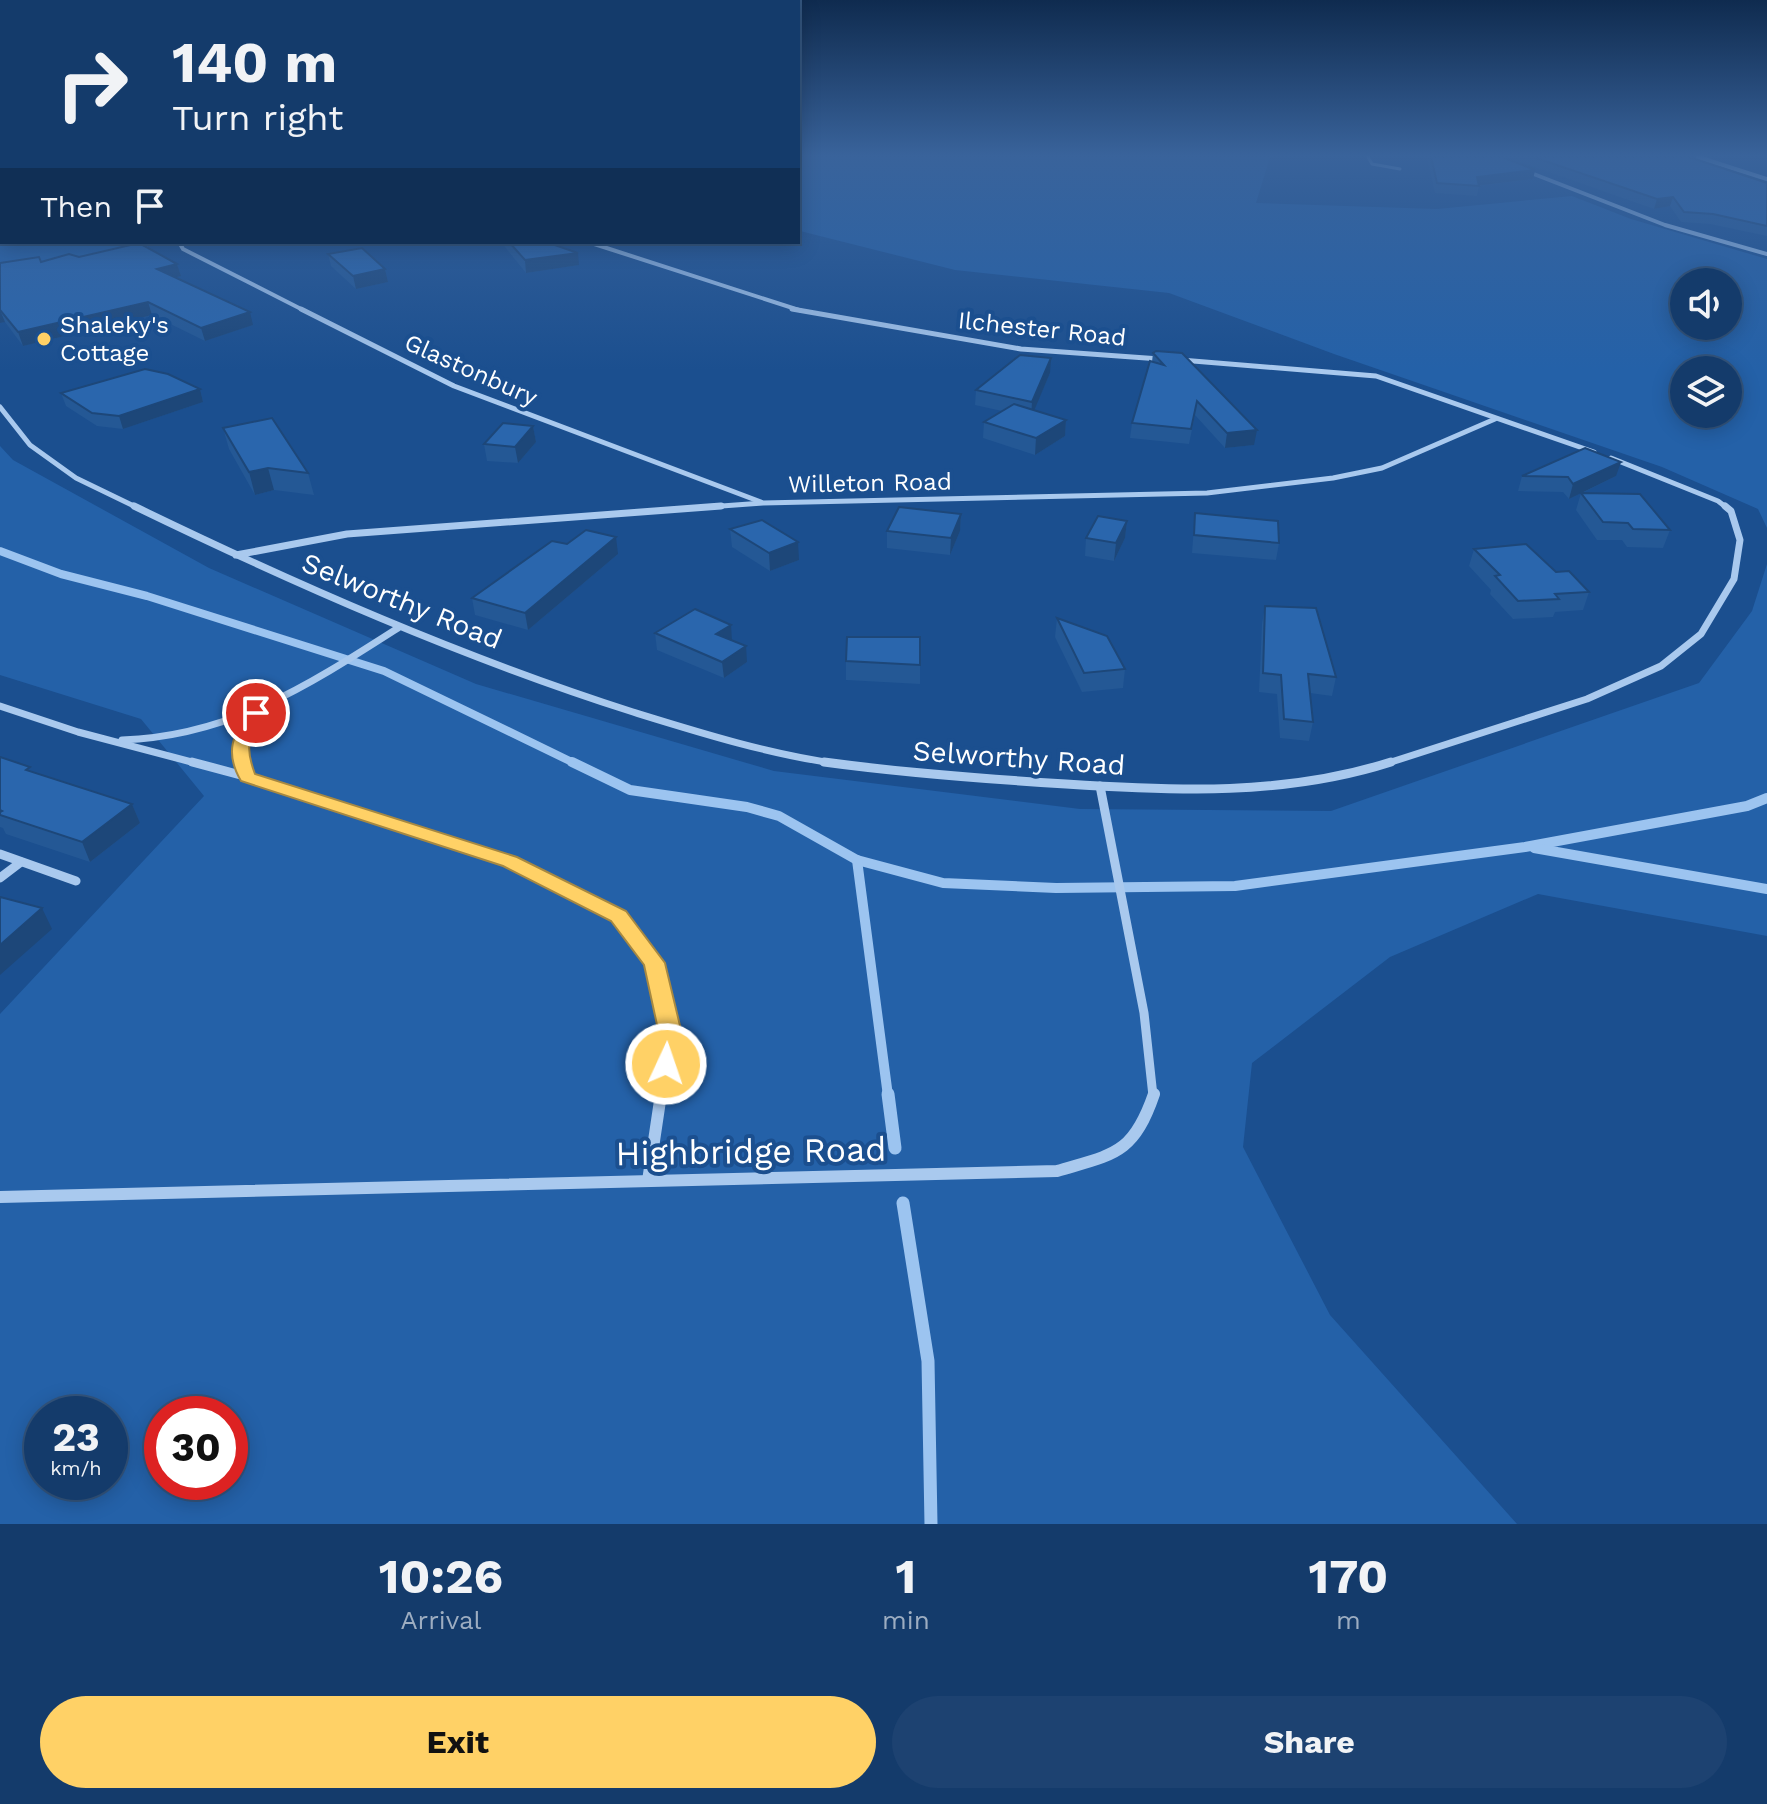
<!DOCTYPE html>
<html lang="en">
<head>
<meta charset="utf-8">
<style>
  :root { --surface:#143b6b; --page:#1d4271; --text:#f1f3f6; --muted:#9dadc1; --line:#33557e; --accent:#ffd166 }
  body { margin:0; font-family:"Work Sans",sans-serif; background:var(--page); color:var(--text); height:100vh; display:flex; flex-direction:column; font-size:30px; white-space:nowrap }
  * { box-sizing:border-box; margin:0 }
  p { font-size:26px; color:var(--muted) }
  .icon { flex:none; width:44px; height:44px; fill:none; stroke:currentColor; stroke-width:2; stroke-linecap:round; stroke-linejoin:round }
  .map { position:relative; height:1524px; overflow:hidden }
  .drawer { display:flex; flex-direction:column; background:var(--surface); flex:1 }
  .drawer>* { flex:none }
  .banner { position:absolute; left:0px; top:0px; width:800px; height:244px; box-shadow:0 4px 20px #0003,0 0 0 2px var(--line); background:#143b6b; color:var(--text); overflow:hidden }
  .fabs { position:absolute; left:1670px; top:268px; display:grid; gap:16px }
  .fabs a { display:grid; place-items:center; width:72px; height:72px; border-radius:50%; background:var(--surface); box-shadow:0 4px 20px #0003,0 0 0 2px var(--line); font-size:40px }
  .speed { position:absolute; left:24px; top:1396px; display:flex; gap:16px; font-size:40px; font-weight:700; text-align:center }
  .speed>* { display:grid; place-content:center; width:104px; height:104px; border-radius:50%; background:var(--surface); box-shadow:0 4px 20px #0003,0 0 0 2px var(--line); line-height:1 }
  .speed small { font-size:20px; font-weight:400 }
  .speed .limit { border:12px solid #d22; background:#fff; color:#111 }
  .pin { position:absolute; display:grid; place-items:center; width:68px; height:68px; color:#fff; margin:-34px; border:4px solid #fff; border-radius:50%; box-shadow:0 2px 8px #0007 }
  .me { position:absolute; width:88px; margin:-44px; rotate:3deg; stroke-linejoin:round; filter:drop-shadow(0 0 6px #0008) }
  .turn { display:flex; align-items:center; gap:28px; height:168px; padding:0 40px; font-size:36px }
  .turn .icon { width:104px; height:104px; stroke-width:2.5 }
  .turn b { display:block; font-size:56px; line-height:68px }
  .then { display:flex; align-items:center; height:76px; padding:0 40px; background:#0003; gap:16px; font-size:30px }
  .eta { display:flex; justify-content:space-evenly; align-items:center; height:136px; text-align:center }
  .eta b { font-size:48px; font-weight:700; line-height:56px }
  .button { display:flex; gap:16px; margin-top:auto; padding:16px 40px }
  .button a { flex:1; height:92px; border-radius:48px; background:var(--accent); color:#111; font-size:32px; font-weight:700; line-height:92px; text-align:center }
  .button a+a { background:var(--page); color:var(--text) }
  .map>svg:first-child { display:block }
  .green { fill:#2461a8; fill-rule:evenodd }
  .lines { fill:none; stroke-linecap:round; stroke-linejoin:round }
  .stream-far2 { stroke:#9cc4f0; stroke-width:8 }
  .stream-far1 { stroke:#9cc4f0; stroke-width:10 }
  .stream { stroke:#9cc4f0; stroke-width:13 }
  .lane { stroke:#a9c9ee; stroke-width:3 }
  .street-far4 { stroke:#a9c9ee; stroke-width:4 }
  .street-far3 { stroke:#a9c9ee; stroke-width:5 }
  .street-far2 { stroke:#a9c9ee; stroke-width:7 }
  .street-far1 { stroke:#a9c9ee; stroke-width:9 }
  .street { stroke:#a9c9ee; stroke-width:12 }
  .wall { fill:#245895 }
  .shaded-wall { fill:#1d4779 }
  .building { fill:#2a66ad; stroke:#1d4779; stroke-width:2 }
  .route { fill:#ffd166; stroke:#a68842; stroke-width:2 }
  .poi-dot { fill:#ffd166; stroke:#1b4f8f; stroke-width:3 }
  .labels { text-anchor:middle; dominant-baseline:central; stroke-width:8; stroke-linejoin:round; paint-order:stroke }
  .far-poi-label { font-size:24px; fill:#fff; stroke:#1b4f8f; text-anchor:start }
  .far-street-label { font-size:24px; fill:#fff; stroke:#1b4f8f }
  .street-label { font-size:28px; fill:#fff; stroke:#1b4f8f }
  .near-street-label { font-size:34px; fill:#fff; stroke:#1b4f8f }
</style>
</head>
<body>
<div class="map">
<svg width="1767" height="1524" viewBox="0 0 1767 1524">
  <rect width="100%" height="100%" fill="#1b4f8f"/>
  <g class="green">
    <path d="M798 157H1270L1256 203 1437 209 1572 196 1631 219 1767 259V528L1758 509 1662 467 1334 354 1169 293 955 270 804 232 798 230ZM1684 282H1728V326H1684ZM1728 370V414H1684V370Z"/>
    <path d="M0 234 2 242H148V247L0 272Z"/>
    <path d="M0 446 13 460 209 568 476 684 774 771 1080 809 1331 811 1699 683 1752 611 1767 564V936L1538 894 1390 957 1252 1063 1243 1147 1330 1315 1517 1524H0V1014L204 796 141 719 0 675ZM42 1414H110V1482H42ZM162 1414H230V1482H162Z"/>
  </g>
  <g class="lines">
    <path class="stream-far2" d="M0 551 61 574 147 596 384 671 576 764"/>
    <g class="stream-far1">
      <path d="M572 762 630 790 747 807 779 816 857 860 943 883 1056 888 1235 886 1525 847 1747 806 1767 798"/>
      <path d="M1534 848 1767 889"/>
      <path d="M857 860 888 1096"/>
    </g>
    <g class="stream">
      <path d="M888 1094 895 1148"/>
      <path d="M903 1203 928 1361 931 1524"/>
    </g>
    <path class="lane" d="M1368 157 1372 164 1400 169"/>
    <g class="street-far4">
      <path d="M1698 157 1767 179"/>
      <path d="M1526 171 1665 225 1767 254"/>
      <path d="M179 242 183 249 305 311"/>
      <path d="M588 242 802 311"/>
    </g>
    <g class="street-far3">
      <path d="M301 309 454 386 761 502"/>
      <path d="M792 309 1021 349 1160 359"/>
      <path d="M1181 360 1376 376 1594 452"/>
      <path d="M0 407 30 445 76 478 138 508"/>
      <path d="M1611 458 1718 501 1727 508"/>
      <path d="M694 508 763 503 1207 493 1333 478 1382 468 1495 419"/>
    </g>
    <g class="street-far2">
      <path d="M134 506C297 585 461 657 633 712 701 733 768 754 839 764"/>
      <path d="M236 555 347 534 721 506"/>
      <path d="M0 706 78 732 199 764"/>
      <path d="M122 740C231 736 309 685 398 628"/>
      <path d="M243 764 241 744 256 714"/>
      <path d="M1385 764 1587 699 1661 666 1701 634 1734 579 1740 540 1731 511 1725 506"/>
    </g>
    <g class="street-far1">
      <path d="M192 762 248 777 510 861 619 916 654 963 670 1034 661 1096"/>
      <path d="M243 762 248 777"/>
      <path d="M824 762C905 773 985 779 1066 784 1176 791 1285 796 1391 762"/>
      <path d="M1100 786 1144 1013 1153 1096"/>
      <path d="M0 854 76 881"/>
      <path d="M0 878 21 862"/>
    </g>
    <g class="street">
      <path d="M648 1181 661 1094"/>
      <path d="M0 1197 1057 1171C1114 1154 1133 1155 1154 1094"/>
    </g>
  </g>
  <g class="wall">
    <path d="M1427 157H1502L1535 170 1533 179 1479 186 1477 196 1435 193Z"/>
    <path d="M1506 157H1689L1767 183V236L1710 224 1681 222 1670 206 1654 209Z"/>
    <rect x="0" y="173" width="2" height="34"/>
    <path d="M414 242H426L427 246Z"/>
    <path d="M501 242H546L579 265 526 273Z"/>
    <path d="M328 254 385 269 388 282 356 289 331 266Z"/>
    <path d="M79 257 177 264 181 276 176 277 253 325 205 341 152 315 23 346 5 322 0 323V263L41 262Z"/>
    <path d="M1153 353 1254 445 1225 448 1195 415 1189 444 1130 438 1132 423 1152 362Z"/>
    <path d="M1050 373 1034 410 1066 420 1065 436 1035 455 983 438 984 422 1002 411 975 405 976 390Z"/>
    <path d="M200 389 203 402 123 429 97 426 66 406 61 393Z"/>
    <path d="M533 426 536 442 518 463 487 461 484 444Z"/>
    <path d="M223 428 308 473 314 495 274 490 255 495 229 449Z"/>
    <path d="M1522 476H1616L1582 493 1670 530 1663 548 1627 547 1622 540H1597L1576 510 1581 493 1569 499 1563 492 1518 491Z"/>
    <path d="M1195 513 1279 543 1276 560 1192 553Z"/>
    <path d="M961 514 960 531 950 555 887 548V531Z"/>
    <path d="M1127 521 1125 538 1114 561 1085 556 1086 538Z"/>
    <path d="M730 529 799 560 770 571 732 547Z"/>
    <path d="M1474 549 1556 572 1589 592 1583 610 1555 612 1553 617 1513 619 1490 594 1491 590 1469 566Z"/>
    <path d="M618 554 528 630 475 615 472 598Z"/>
    <path d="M1265 606 1336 677 1332 696 1310 693 1313 722 1309 741 1280 738 1277 694 1259 692 1262 624Z"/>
    <path d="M1057 618 1125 669 1123 688 1082 692 1055 637Z"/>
    <path d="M655 633 732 640 747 662 724 678 657 650Z"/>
    <path d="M920 637V684L846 680V661Z"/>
    <path d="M0 757 32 772 132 804 140 823 90 862 6 834 3 828 0 827Z"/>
  </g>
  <g class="shaded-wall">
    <path d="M1535 170 1533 179 1475 186 1477 177Z"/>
    <path d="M1673 197 1670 206 1654 209 1657 199Z"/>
    <path d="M578 253 579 265 526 273 525 260Z"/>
    <path d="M177 264 181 276 161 281 157 269Z"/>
    <path d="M385 269 388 282 356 289 353 276Z"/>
    <path d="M148 302 152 315 23 346 18 332Z"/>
    <path d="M0 310 5 322 0 323Z"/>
    <path d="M250 312 253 325 205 341 201 328Z"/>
    <path d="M1051 358 1050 373 1031 418 1032 402Z"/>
    <path d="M200 389 203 402 123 429 119 416Z"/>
    <path d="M1066 420 1065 436 1035 455 1036 438Z"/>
    <path d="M533 426 536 442 518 463 515 447Z"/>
    <path d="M1257 430 1254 445 1225 448 1227 433Z"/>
    <path d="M1621 462 1616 476 1569 499 1573 484Z"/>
    <path d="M268 468 274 490 255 495 249 472Z"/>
    <path d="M961 514 960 531 950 555 951 538Z"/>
    <path d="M1127 521 1125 538 1114 561 1116 543Z"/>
    <path d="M616 537 618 554 528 630 525 613Z"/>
    <path d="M798 542 799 560 770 571 769 553Z"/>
    <path d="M731 625 732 641 716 634Z"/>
    <path d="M746 646 747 662 724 678 722 662Z"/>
    <path d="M132 804 140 823 90 862 82 842Z"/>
    <path d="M42 908 52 929 0 975V945Z"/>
  </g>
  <g class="building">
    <path d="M1431 157H1502L1535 170 1477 177 1479 186 1437 183Z"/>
    <path d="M1533 157H1689L1767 183V226L1713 214 1684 212 1673 197 1657 199Z"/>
    <rect x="0" y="173" width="2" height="21"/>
    <path d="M509 242H546L578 253 525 260Z"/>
    <path d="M139 243 177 264 157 269 250 312 201 328 148 302 18 332 0 310V263L39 257 41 262 69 254 79 257Z"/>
    <path d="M362 248 385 269 353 276 328 254Z"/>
    <path d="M1156 351 1182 353 1257 430 1227 433 1197 401 1191 429 1132 423 1150 361 1164 365 1153 353Z"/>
    <path d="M1020 355 1051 358 1032 402 976 390Z"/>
    <path d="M145 369 168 374 200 389 119 416 92 413 61 393Z"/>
    <path d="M1014 404 1066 420 1036 438 984 422Z"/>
    <path d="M272 418 308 473 268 468 249 472 223 428Z"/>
    <path d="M503 423 533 426 515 447 484 444Z"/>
    <path d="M1585 448 1621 462 1573 484 1568 477 1522 476Z"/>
    <path d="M1581 493 1640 494 1670 530 1633 529 1628 523 1603 522Z"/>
    <path d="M899 507 961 514 951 538 887 531Z"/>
    <path d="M1195 513 1278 521 1279 543 1194 535Z"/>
    <path d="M1098 516 1127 521 1116 543 1086 538Z"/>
    <path d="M762 520 798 542 769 553 730 529Z"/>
    <path d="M586 530 616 537 525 613 472 598 552 541 567 544Z"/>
    <path d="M1526 544 1556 572 1569 571 1589 592 1555 594 1559 599 1518 601 1495 576 1500 575 1474 549Z"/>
    <path d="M1265 606 1316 608 1336 677 1308 674 1313 722 1284 719 1281 675 1263 673Z"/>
    <path d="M695 609 731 625 716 634 746 646 722 662 655 633Z"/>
    <path d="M1057 618 1107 636 1125 669 1084 673Z"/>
    <path d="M847 637H920V665L846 661Z"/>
    <path d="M0 757 30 767 26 770 132 804 82 842 0 815V812L2 811 0 810Z"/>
    <path d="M0 897 42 908 0 945Z"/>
  </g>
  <linearGradient id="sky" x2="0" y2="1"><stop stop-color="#0f2b4f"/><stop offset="0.42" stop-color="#39639b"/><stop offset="1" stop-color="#39639b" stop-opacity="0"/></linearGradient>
  <rect width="1767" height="370" fill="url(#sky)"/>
  <path class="route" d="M256 708 265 713C249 738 244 745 255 774L517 857 626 911 665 963 682 1034 674 1070 666 1072 658 1070 654 1064 659 1034 644 965 611 921 503 866 241 781C224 752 233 735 250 709Z"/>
  <circle class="poi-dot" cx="44" cy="339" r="8"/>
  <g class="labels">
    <g class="far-poi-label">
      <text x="60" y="325">Shaleky's<tspan x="60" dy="28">Cottage</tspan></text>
    </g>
    <g class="far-street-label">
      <text transform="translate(1042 329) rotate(6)">Ilchester Road</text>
      <text transform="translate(471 370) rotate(24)">Glastonbury</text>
      <text transform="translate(870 483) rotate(-1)">Willeton Road</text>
    </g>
    <g class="street-label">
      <text transform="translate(402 601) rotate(22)">Selworthy Road</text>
      <text transform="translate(1019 758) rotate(4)">Selworthy Road</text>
    </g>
    <g class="near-street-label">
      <text transform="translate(751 1151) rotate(-1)">Highbridge Road</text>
    </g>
  </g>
</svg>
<div class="fabs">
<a><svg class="icon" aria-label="sound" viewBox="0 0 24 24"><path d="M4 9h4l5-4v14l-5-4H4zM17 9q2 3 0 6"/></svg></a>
<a><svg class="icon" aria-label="layers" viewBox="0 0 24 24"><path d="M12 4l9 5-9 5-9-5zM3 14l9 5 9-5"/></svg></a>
</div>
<div class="speed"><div>23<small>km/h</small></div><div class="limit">30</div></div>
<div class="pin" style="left:256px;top:713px;background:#d93025"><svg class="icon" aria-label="arrive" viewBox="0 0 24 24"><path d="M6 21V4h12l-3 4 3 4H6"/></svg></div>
<svg class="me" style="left:666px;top:1064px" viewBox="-20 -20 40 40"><circle r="17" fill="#ffd166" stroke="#fff" stroke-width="3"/><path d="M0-11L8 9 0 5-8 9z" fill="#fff"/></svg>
<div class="banner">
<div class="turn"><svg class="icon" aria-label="right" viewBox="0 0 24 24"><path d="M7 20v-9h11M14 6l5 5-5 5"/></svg><div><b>140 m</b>Turn right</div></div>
<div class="then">Then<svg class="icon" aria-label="arrive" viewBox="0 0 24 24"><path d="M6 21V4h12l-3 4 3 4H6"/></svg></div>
</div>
</div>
<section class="drawer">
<div class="eta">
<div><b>10:26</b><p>Arrival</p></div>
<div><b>1</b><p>min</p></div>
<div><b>170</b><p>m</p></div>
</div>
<div class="button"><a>Exit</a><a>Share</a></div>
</section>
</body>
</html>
